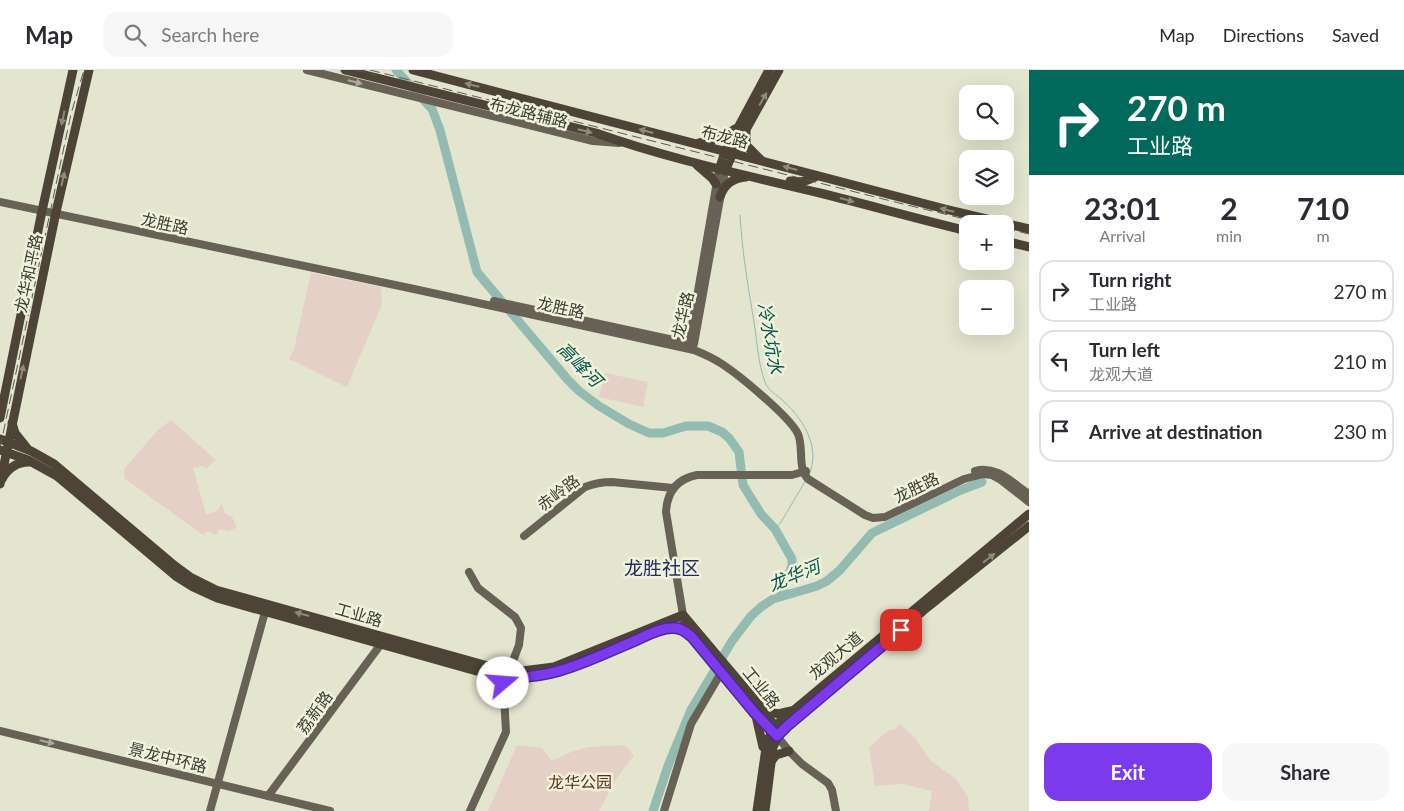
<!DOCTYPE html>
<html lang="en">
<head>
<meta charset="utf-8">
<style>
  :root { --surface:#fff; --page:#f7f7f7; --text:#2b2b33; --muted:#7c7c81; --line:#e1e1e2; --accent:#7c3aed }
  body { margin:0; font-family:Lato,"Noto Sans SC",sans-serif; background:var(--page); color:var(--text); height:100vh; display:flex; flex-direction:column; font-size:19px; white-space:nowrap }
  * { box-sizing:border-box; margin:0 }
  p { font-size:16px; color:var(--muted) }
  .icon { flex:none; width:28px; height:28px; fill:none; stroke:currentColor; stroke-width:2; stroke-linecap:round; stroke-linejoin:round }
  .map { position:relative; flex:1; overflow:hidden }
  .details { display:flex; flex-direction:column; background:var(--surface); width:375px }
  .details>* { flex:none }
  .guide { background:#00695c; color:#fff; overflow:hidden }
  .tools { position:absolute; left:959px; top:15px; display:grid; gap:10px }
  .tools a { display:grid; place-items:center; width:55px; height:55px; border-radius:10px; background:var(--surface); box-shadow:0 5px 20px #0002; font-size:25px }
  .pin { position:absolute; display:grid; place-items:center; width:42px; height:42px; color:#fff; margin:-21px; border-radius:10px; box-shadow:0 2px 8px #0006 }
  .me { position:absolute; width:55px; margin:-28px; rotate:72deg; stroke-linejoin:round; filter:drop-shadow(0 0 4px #0008) }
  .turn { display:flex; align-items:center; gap:18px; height:105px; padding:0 15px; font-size:22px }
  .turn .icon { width:65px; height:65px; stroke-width:2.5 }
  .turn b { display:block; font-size:35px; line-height:42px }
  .eta { display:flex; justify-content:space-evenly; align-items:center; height:85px; text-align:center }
  .eta b { font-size:30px; font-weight:700; line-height:35px }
  .cta { display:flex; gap:10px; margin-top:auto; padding:10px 15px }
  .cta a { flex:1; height:58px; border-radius:15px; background:var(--accent); color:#fff; font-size:20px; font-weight:700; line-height:58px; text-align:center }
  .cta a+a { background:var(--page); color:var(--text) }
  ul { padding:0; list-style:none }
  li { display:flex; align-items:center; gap:15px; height:62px; margin:0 10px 8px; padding:0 5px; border:2px solid var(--line); border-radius:15px }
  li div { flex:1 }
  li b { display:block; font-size:19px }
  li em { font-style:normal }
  header { display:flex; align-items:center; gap:30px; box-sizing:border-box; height:70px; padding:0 25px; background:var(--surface); border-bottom:1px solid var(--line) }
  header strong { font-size:24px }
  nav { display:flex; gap:28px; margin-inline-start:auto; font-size:18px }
  .search { width:350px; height:45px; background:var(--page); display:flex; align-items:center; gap:12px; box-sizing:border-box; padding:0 18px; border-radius:15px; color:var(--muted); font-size:19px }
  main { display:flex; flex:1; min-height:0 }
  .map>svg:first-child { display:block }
  .green { fill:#e5d0c7 }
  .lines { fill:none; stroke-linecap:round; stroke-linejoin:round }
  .stream { stroke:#93bbb1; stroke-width:1 }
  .river { stroke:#93bbb1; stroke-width:9 }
  .secondary { stroke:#686156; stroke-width:8 }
  .primary { stroke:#4d4437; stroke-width:9 }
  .rail { stroke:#595a4f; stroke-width:1; stroke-dasharray:10 5; stroke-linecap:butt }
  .oneway { fill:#acaa99 }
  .oneway2 { fill:#8e8a79 }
  .route-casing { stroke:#51269a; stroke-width:12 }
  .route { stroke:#7c3aed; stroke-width:9 }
  .labels { text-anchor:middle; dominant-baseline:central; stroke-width:5; stroke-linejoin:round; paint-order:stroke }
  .street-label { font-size:16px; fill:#3b3c33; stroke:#f0f2dc }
  .park-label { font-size:16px; fill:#5c2f19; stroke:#f0f2dc }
  .water-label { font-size:18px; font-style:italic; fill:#05584b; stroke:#f0f2dc }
  .quarter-label { font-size:19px; fill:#282a64; stroke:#f0f2dc }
</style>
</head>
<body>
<header>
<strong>Map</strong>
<div class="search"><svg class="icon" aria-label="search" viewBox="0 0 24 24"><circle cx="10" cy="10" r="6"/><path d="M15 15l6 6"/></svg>Search here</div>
<nav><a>Map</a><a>Directions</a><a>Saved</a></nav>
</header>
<main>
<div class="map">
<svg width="1029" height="741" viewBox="0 0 1029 741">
  <rect width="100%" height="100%" fill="#e3e5cf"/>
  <g class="green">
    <path d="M311 203 381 217 382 234 347 317 289 289 294 279Z"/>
    <path d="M605 303 648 312 643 337 599 327Z"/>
    <path d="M171 350 216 390 206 398 202 396 193 398 206 444 215 442 222 434 225 444 232 447 237 457 229 461 220 459 216 465 208 461 203 465 124 408V399L158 360Z"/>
    <path d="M900 654 916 669 930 690 956 709 968 727 969 741H929L932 721 903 714 875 716 869 678 886 662 895 659Z"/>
    <path d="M517 675 542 678 552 691 571 682 588 677 625 675 634 685 615 711 599 741H488Z"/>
  </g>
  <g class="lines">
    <g class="stream">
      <path d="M740 145C742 181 748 216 754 252 757 271 758 293 765 312 768 320 774 323 780 328 801 346 822 376 809 405"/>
      <path d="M775 459 781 452 806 410"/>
    </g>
    <g class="river">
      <path d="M396 0 432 39 440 60 477 202 568 310 579 321 599 336 629 354 649 363H663L686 356H708L722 362 729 368 739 382 743 415 761 444 775 459 792 489V496L781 525"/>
      <path d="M653 741 668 696 691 640 732 571 751 546 761 537 773 529 817 516 827 511 840 500 872 463 961 420 982 412"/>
    </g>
    <g class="secondary">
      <path d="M307 0 593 71 619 73"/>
      <path d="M0 132 414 219 694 280C704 284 713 288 722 294 739 305 790 347 798 364 804 378 797 397 808 409L865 445 873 448 885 447 964 409 983 404 992 405 1001 410 1029 432"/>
      <path d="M494 231 692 274"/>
      <path d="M691 277 694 274 725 101"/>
      <path d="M690 278 689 273 719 100"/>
      <path d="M975 401C997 395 1012 413 1029 424"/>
      <path d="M524 466 585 417C595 413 602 412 612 412L673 418"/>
      <path d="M469 502 478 518 515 547 521 558 519 575 513 591 503 606 506 662 470 741"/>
      <path d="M681 549 683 545 666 442C667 422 677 409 697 405H792L806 401"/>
      <path d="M0 661 330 741"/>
      <path d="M777 666 789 681 802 694 828 713 832 720 836 741"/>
      <path d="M268 726 381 574"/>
      <path d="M210 741 265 542"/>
      <path d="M664 741 691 654 721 603"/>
    </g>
    <g class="primary">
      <path d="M345 0 596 63C669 89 745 105 820 123 869 135 918 149 968 161"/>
      <path d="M413 0 945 139 1029 159"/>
      <path d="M746 61V75L761 90"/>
      <path d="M699 73 722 68 735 59"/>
      <path d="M697 95 712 108 716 114"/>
      <path d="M719 100 725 82 769 0"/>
      <path d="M725 101 733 83 779 0"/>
      <path d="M790 111C801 113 807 111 817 106"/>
      <path d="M720 127C724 114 733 108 746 107"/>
      <path d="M1005 171 1029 177"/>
      <path d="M0 348 42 141 73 0"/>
      <path d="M12 353 15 363 27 378"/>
      <path d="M0 369 31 381 54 394 175 496 190 507 216 520 488 596 522 601 554 597 683 545 759 635 775 656 777 666"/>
      <path d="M0 380 28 390 57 406 177 507 193 517 217 528 487 604 510 607 539 606"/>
      <path d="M2 409C8 398 16 392 29 392"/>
      <path d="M0 414 56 142 89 0"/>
      <path d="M684 555 712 593 770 659"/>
      <path d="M661 560 677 558 689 564"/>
      <path d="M763 638 778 644 791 641"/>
      <path d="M756 646 763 677"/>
      <path d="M770 693 776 685 789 681"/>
      <path d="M757 741 767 671 775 656 1029 444"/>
      <path d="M765 741 773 677 781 661 924 540 1029 456"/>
    </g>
    <g class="rail">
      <path d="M356 0 376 5"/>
      <path d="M370 0 903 134 986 154"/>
      <path d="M1005 158 1029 164"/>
      <path d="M0 378 71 44 84 0"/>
    </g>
  </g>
  <defs><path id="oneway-solid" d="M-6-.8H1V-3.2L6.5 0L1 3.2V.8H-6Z" transform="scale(1.25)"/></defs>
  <g class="oneway">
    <use href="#oneway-solid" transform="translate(355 12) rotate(14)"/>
    <use href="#oneway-solid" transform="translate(47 672) rotate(13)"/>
  </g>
  <g class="oneway2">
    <use href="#oneway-solid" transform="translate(472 15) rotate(-166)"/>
    <use href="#oneway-solid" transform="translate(763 29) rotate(-60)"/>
    <use href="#oneway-solid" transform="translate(63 48) rotate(102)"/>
    <use href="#oneway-solid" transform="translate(585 61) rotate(14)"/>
    <use href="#oneway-solid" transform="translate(646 61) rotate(-165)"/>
    <use href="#oneway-solid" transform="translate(790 98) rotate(-165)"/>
    <use href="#oneway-solid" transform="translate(63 109) rotate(-77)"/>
    <use href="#oneway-solid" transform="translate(847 130) rotate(15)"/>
    <use href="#oneway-solid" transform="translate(947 140) rotate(-166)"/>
    <use href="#oneway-solid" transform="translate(22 302) rotate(-78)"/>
    <use href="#oneway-solid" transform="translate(989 488) rotate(-38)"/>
    <use href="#oneway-solid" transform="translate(302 544) rotate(-165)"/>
  </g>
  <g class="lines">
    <defs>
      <path id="route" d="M503 613V606C549 612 591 589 632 572 644 567 658 558 672 558 680 557 686 562 692 567L754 642 777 666 787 656 901 560"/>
    </defs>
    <use href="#route" class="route-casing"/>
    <use href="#route" class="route"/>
  </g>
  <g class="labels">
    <g class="street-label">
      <text transform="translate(529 42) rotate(14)">布龙路辅路</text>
      <text transform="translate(725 66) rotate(14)">布龙路</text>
      <text transform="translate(165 153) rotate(12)">龙胜路</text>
      <text transform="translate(28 203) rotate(-78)">龙华和平路</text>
      <text transform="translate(561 237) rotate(12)">龙胜路</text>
      <text transform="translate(682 245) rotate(-77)">龙华路</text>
      <text transform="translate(916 417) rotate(-26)">龙胜路</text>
      <text transform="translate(558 422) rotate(-37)">赤岭路</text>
      <text transform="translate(359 544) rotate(16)">工业路</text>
      <text transform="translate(835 585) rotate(-40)">龙观大道</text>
      <text transform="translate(762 617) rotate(51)">工业路</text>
      <text transform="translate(314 642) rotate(-54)">荔新路</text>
      <text transform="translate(168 687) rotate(14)">景龙中环路</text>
    </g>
    <g class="park-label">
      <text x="580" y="711">龙华公园</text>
    </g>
    <g class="water-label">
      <text transform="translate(771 268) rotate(80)">冷水坑水</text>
      <text transform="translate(580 294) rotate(45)">高峰河</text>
      <text transform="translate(794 505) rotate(-22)">龙华河</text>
    </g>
    <g class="quarter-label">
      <text x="662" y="497">龙胜社区</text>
    </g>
  </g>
</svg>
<div class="tools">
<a><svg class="icon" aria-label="search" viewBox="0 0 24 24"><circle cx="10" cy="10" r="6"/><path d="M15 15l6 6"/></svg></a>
<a><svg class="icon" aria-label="layers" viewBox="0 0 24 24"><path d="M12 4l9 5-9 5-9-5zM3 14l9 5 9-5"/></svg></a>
<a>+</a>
<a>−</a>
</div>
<div class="pin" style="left:901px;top:560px;background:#d93025"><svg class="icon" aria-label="arrive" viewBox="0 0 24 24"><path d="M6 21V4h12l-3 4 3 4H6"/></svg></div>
<svg class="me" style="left:503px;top:613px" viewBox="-20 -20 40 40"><circle r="19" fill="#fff"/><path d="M0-13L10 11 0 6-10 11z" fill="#7c3aed"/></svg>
</div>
<section class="details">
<div class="guide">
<div class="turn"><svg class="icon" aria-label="right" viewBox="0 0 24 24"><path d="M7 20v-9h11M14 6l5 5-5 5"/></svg><div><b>270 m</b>工业路</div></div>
</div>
<div class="eta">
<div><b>23:01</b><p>Arrival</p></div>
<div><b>2</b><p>min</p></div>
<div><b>710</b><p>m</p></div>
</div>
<ul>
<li><svg class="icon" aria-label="right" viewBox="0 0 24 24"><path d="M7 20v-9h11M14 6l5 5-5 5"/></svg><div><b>Turn right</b><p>工业路</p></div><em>270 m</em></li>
<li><svg class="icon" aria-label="left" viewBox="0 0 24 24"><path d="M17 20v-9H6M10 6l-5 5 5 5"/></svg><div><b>Turn left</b><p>龙观大道</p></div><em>210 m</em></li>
<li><svg class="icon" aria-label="arrive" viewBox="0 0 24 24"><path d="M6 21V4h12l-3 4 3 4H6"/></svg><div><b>Arrive at destination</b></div><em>230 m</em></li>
</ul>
<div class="cta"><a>Exit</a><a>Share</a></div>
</section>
</main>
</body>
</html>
